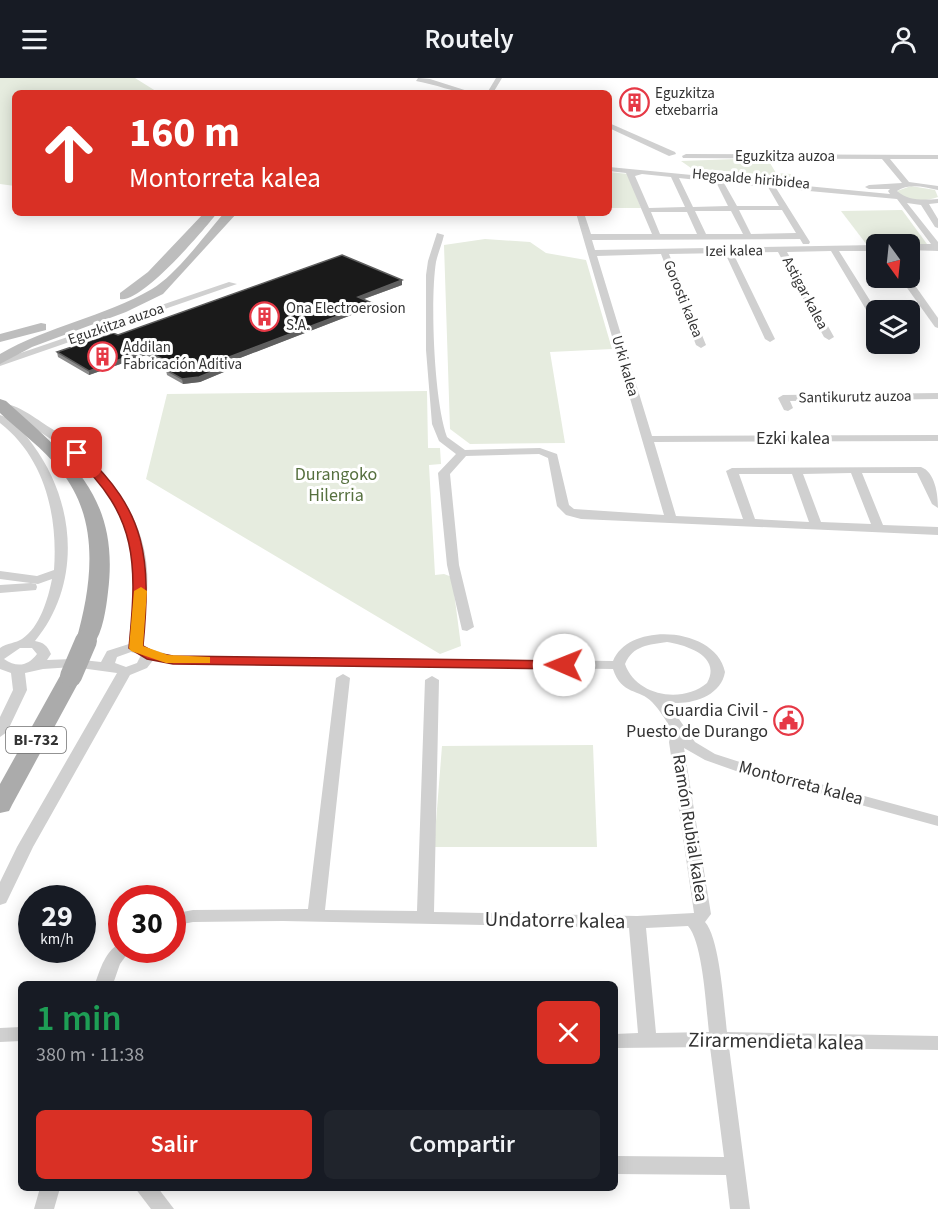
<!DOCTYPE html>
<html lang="es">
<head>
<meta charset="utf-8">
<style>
  :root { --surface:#171b24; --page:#20242c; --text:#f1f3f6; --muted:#9ea1a6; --accent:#d93025 }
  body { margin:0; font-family:"Source Sans 3",sans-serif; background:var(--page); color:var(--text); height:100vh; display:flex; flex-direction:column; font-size:22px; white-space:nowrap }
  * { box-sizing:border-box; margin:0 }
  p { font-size:20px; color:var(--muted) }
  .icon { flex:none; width:33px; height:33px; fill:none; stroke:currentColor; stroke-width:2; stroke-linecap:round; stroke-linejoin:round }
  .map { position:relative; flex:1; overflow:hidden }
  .sheet { position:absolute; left:18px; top:903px; width:600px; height:210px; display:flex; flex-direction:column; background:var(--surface); border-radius:9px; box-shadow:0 3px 15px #0003 }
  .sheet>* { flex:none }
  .banner { position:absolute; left:12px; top:12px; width:600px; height:126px; border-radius:9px; box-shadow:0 3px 15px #0003; background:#d93025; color:#fff; overflow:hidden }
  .needle { width:39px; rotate:165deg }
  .controls { position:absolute; left:866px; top:156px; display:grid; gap:12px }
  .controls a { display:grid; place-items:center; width:54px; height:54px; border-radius:9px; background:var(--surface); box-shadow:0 3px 15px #0003; font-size:30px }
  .speed { position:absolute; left:18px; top:807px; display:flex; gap:12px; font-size:30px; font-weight:700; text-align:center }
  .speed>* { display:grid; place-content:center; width:78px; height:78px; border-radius:50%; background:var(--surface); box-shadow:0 3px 15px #0003; line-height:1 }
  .speed small { font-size:15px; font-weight:400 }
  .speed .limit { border:9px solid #d22; background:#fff; color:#111 }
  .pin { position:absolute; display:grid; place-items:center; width:51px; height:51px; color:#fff; margin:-26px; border-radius:12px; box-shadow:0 3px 9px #0006 }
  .me { position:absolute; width:66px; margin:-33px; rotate:271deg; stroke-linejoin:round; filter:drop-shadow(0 0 4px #0008) }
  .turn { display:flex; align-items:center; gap:21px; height:126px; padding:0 18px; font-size:27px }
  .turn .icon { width:78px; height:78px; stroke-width:2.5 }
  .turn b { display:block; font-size:42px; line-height:51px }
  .round { display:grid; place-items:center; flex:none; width:63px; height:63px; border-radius:9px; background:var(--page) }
  .summary { display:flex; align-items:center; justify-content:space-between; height:102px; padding:0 18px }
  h1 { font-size:36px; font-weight:600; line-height:45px; color:#1e9e55 }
  .cta { display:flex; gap:12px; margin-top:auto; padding:12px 18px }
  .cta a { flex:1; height:69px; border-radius:9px; background:var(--accent); color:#fff; font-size:24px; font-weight:600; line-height:69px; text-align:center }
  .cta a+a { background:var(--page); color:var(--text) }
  header { display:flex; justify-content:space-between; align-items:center; height:78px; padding:0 18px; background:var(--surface); font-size:27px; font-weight:600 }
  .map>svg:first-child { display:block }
  .green { fill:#e6ecdf }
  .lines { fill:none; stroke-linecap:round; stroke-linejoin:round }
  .street { fill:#d0d0d0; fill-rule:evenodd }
  .secondary { fill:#bdbdbd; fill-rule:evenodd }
  .primary { fill:#ababab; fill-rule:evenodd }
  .primary-bridge { stroke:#ababab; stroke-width:22 }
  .wall { fill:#8c8c8c }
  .shaded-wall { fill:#5f5f5f }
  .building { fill:#1a1a1a; stroke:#5f5f5f; stroke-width:1.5 }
  .route { fill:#d93025; stroke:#8d1f18; stroke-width:1.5 }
  .slow { fill:#f59e0b }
  .labels { text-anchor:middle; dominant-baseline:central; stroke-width:6; stroke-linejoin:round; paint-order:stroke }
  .far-poi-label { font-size:15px; fill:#333; stroke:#fff; text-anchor:start }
  .far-street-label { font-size:15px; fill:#333; stroke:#fff }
  .shield { fill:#fff; stroke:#707070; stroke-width:1.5 }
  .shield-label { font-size:16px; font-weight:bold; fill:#333 }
  .street-label { font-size:18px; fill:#333; stroke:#fff }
  .park-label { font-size:18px; fill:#56703f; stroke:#fff }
  .poi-label { font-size:18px; fill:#333; stroke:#fff; text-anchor:end }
  .near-street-label { font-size:21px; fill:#333; stroke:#fff }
</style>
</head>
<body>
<header><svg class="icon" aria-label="menu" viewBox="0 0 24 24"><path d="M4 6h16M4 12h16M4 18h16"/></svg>Routely<svg class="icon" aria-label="person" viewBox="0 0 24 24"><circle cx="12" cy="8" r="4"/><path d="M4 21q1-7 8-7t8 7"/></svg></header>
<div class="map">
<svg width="938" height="1131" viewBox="0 0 938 1131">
  <rect width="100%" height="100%" fill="#fff"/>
  <g class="green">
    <path d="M0 0H135L159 15H15V108L0 106Z"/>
    <path d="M767 80 776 95 792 96 791 99 691 90 681 83Z"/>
    <path d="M609 94 628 96 641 130H609Z"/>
    <path d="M911 108 935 112 938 119C926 124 905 124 897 113Z"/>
    <path d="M902 132 927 166 867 167 841 133Z"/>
    <path d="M485 161 530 164 546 175 586 182 612 271 550 274 565 365 470 366 450 351 444 167Z"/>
    <path d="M427 313 428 370H440L441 386 429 387 435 497 444 496 452 499 461 568 440 576 146 401 167 316Z"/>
    <path d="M593 667 597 769H434L442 668Z"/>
  </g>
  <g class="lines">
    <g class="street">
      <path d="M418 0 430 1 474 15C454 15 435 6 416 3Z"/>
      <path d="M496 0H502L493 15H487Z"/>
      <path d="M609 45 675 74 676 76 669 78 609 50Z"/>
      <path d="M686 76 938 77V81H890L909 104 938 108V112C924 109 909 105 897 113 908 123 923 122 938 121V125L929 126 938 141V150L935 149 921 127 907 125 938 164V173L909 172V166H931L897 121 776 110 810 164 809 166H803L800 161 592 162 595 172 876 167V173H839L876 232V243L871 240 831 173 787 174 834 259 829 262 824 259 778 174 733 175 775 261 770 264 765 261 725 175 669 176 706 267 701 270 696 267 661 176 597 178 652 358 938 357V363L654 364 676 438 743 441 726 393 732 390 921 389C935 394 938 416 938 430L932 426 917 395H862L883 447 938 449V457L581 441 566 437 557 428 548 380 539 376 466 378 450 396 459 487 474 549 467 553 462 552 447 487 438 395 456 376 439 363 432 346 426 272V197L428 183 437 155 444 157C442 166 438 175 436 184 430 222 434 324 447 359L465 372 540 370 557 376 569 427 574 431 664 437 576 135H584L591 156H652L626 95 609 93V89L890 116 888 113 890 111H869L865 109 869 107 902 105 882 81 683 80 682 78ZM642 96 671 99 685 129 649 130 635 98ZM679 100 716 104 728 128 693 129ZM724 105 768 109 779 128H737ZM739 132H782L796 155 751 156ZM695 133H731L743 156H706ZM651 134H687L697 156H660ZM851 395 871 446 821 444 803 396ZM739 396H792L809 444 755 441Z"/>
      <path d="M909 199 938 240V250L935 249 900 200Z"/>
      <path d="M229 204 237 206 0 288V282Z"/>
      <path d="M938 315V321L790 323 793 330 788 333 784 332 778 320 783 317Z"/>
      <path d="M0 326C15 324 36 341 49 349 98 379 143 432 147 491 149 517 143 543 143 569L174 578 613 583C629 543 716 549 725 594 721 619 689 628 667 624L695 664 715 676 746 686 938 738V748L736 693 705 682 684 670 711 836 705 844C720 861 724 930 727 954L938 958V972L729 969 750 1131H730L726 1097 615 1096V1078L724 1079 710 969 615 970V956L638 955 629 850 283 843 193 844 172 848V836L193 832 308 831 336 600 343 596 350 600 325 832 417 833 425 602 432 598 439 602 434 834 637 838 694 835 669 664 672 652C666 643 660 632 652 624 640 611 621 617 613 591L173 586 154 581 147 590 130 597 33 769 8 821 6 825 0 827V804L17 769 117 595 73 589 43 591 25 595 27 612 7 654 0 659V639L13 612 11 595 0 591V570C7 565 16 565 22 561 40 549 48 521 52 501L38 506 0 501V493L37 498 54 492C58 438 45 380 0 345V337C14 341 25 356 33 367 76 425 82 506 35 563 44 565 47 567 51 576L47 582 73 581 101 584 107 573 129 566C130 542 136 517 135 493 131 415 64 363 0 331ZM667 564C686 567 722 578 707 605 682 626 636 618 625 586 633 567 649 567 667 564ZM20 570H32L37 576C28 588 17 590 4 581ZM131 574 141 577 137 585 126 589 115 585 117 579ZM688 848C703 865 706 930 709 954L656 955 646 850Z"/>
      <path d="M31 505 36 506 37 509 36 512 0 515V507Z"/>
      <path d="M122 865V872H130L120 886 113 906H95C100 892 106 870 122 865Z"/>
      <path d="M21 949V963L0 964V950Z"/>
      <path d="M40 1110H60L54 1131H34Z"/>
      <path d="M135 1110H158L174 1131H151Z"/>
    </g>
    <g class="secondary">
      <path d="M204 135H217C204 152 141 226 120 221V215L148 194Z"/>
      <path d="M224 135H237L163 216 126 234 32 269 0 286V276C48 248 104 239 152 211 177 196 204 158 224 135Z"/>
      <path d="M41 245 46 246V252L0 264V256Z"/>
    </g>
    <g class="primary">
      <path d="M0 321 6 323C70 381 120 418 108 514 106 531 103 554 93 567H79L76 563C92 506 101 442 60 392 43 370 20 354 0 335Z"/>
      <path d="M71 591 79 593 82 598 12 727 9 733 0 735V706L60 598 63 593Z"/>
    </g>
    <path class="primary-bridge" d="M71 598 86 563"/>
  </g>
  <path class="wall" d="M402 207 364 221 372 229 227 285 231 291 200 304 183 306 167 297 166 292 171 290 146 277 89 297 58 279 57 274 118 257Z"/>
  <g class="shaded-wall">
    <path d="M402 202V207L358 223V219Z"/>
    <path d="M372 225V229L222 287 221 282Z"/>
    <path d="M145 272 146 277 89 297V293Z"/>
    <path d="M231 286V291L200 304 183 306 182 301Z"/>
  </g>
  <path class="building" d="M342 177 402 202 358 219 372 225 221 282 231 286 199 299 182 301 166 292 176 288 145 272 89 293 57 274 113 255 118 257Z"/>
  <path class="route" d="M73 373H81C148 434 151 482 143 568L156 575 173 578 564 583 571 587 564 591 173 586 147 581 129 570C137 486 139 438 73 378Z"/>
  <path class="slow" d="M141 509 147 513 143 568 168 577 210 579V585H166L131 573 129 570 134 513Z"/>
  <defs>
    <symbol id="building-ring" viewBox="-11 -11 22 22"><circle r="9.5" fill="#fff" stroke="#e63946" stroke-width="1.5"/><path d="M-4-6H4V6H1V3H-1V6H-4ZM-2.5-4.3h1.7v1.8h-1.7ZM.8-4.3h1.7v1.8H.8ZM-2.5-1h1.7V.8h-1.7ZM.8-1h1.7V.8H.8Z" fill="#e63946"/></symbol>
    <symbol id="civic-ring" viewBox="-11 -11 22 22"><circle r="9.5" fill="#fff" stroke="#e63946" stroke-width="1.5"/><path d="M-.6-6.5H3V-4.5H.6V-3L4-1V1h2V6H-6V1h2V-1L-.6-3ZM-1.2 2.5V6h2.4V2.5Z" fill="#e63946"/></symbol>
  </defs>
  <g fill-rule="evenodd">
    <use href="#building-ring" x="618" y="8" width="33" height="33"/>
    <use href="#building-ring" x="248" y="222" width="33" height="33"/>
    <use href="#building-ring" x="86" y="262" width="33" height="33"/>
    <use href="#civic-ring" x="772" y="626" width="33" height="33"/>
  </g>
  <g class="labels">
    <g class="far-poi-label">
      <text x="655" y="15">Eguzkitza<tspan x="655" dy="17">etxebarria</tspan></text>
      <text x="286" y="230">Ona Electroerosion<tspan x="286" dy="17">S.A.</tspan></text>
      <text x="123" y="269">Addilan<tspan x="123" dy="17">Fabricación Aditiva</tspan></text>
    </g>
    <g class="far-street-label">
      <text x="785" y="78">Eguzkitza auzoa</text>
      <text transform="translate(751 101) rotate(5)">Hegoalde hiribidea</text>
      <text transform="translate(734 173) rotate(-1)">Izei kalea</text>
      <text transform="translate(805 215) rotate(62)">Astigar kalea</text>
      <text transform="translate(683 221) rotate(68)">Gorosti kalea</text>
      <text transform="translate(116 246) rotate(-19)">Eguzkitza auzoa</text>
      <text transform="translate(625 288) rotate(74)">Urki kalea</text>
      <text transform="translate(855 319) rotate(-1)">Santikurutz auzoa</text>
    </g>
    <rect class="shield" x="6" y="649" width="60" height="26" rx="4.5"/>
    <g class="shield-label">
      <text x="36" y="662">BI-732</text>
    </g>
    <g class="street-label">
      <text x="793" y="360">Ezki kalea</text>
      <text transform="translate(801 705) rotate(15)">Montorreta kalea</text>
      <text transform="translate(690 750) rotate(81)">Ramón Rubial kalea</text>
    </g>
    <g class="park-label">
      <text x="336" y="396">Durangoko<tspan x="336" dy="21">Hilerria</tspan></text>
    </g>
    <g class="poi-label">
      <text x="768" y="632">Guardia Civil -<tspan x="768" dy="21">Puesto de Durango</tspan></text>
    </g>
    <g class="near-street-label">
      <text transform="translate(555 842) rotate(1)">Undatorre kalea</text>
      <text transform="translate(776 963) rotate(1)">Zirarmendieta kalea</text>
    </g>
  </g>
</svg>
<div class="controls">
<a><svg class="needle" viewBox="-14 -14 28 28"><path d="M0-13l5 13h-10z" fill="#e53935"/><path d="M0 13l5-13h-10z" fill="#9ea1a6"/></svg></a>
<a><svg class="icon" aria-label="layers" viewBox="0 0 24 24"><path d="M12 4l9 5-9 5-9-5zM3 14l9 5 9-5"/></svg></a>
</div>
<div class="speed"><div>29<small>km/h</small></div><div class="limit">30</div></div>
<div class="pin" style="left:77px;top:375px;background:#d93025"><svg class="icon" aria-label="arrive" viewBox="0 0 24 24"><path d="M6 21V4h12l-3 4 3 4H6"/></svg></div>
<svg class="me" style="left:564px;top:587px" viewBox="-20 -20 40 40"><circle r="19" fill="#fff"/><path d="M0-13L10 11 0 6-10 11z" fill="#d93025"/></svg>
<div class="banner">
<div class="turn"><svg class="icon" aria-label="ahead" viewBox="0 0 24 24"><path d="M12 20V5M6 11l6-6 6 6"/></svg><div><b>160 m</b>Montorreta kalea</div></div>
</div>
<section class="sheet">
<div class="summary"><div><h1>1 min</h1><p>380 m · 11:38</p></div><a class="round" style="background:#d93025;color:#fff"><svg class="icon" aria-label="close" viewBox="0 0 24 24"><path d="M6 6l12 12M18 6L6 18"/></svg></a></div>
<div class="cta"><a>Salir</a><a>Compartir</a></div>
</section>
</div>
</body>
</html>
